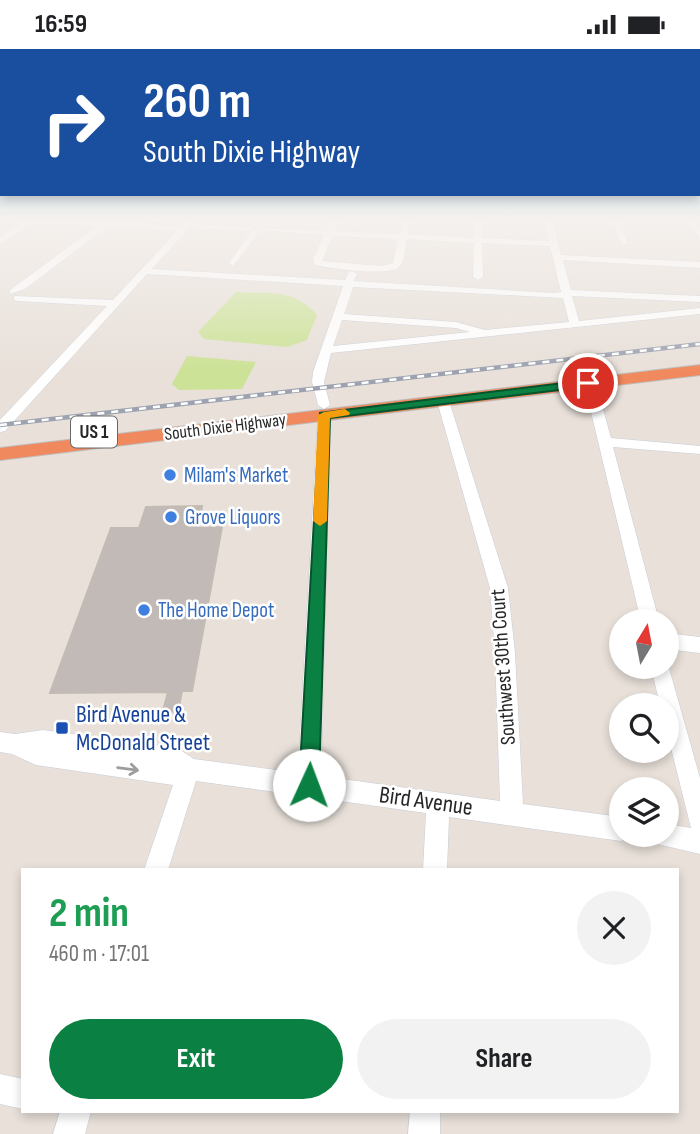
<!DOCTYPE html>
<html lang="en">
<head>
<meta charset="utf-8">
<style>
  :root { --surface:#fff; --page:#f2f2f2; --text:#202124; --muted:#757577; --accent:#0b8043 }
  body { margin:0; font-family:"Sofia Sans Condensed",sans-serif; background:var(--page); color:var(--text); height:100vh; display:flex; flex-direction:column; font-size:26px; white-space:nowrap }
  * { box-sizing:border-box; margin:0 }
  p { font-size:23px; color:var(--muted) }
  .icon { flex:none; width:38px; height:38px; fill:none; stroke:currentColor; stroke-width:2; stroke-linecap:round; stroke-linejoin:round }
  .map { position:relative; flex:1; overflow:hidden }
  .side { position:absolute; left:21px; top:819px; width:658px; height:245px; display:flex; flex-direction:column; background:var(--surface); border-radius:0px; box-shadow:0 4px 10px #0003 }
  .side>* { flex:none }
  .hud { position:absolute; left:0px; top:0px; width:700px; height:147px; box-shadow:0 4px 10px #0003; background:#1a4fa0; color:#fff; overflow:hidden }
  .needle { width:46px; rotate:10deg }
  .tools { position:absolute; left:609px; top:560px; display:grid; gap:14px }
  .tools a { display:grid; place-items:center; width:70px; height:70px; border-radius:50%; background:var(--surface); box-shadow:0 4px 10px #0003; font-size:35px }
  .pin { position:absolute; display:grid; place-items:center; width:60px; height:60px; color:#fff; margin:-30px; border:4px solid #fff; border-radius:50%; box-shadow:0 2px 7px #0007 }
  .me { position:absolute; width:77px; margin:-38px; rotate:2deg; stroke-linejoin:round; filter:drop-shadow(0 0 5px #0008) }
  .turn { display:flex; align-items:center; gap:24px; height:147px; padding:0 28px; font-size:32px }
  .turn .icon { width:91px; height:91px; stroke-width:2.5 }
  .turn b { display:block; font-size:49px; line-height:60px }
  .round { display:grid; place-items:center; flex:none; width:74px; height:74px; border-radius:37px; background:var(--page) }
  .head { display:flex; align-items:center; justify-content:space-between; height:119px; padding:0 28px }
  h1 { font-size:42px; font-weight:700; line-height:52px; color:#1e9e55 }
  .button { display:flex; gap:14px; margin-top:auto; padding:14px 28px }
  .button a { flex:1; height:80px; border-radius:42px; background:var(--accent); color:#fff; font-size:28px; font-weight:700; line-height:80px; text-align:center }
  .button a+a { background:var(--page); color:var(--text) }
  .status { display:flex; justify-content:space-between; align-items:center; height:49px; padding:0 35px; background:var(--surface); direction:ltr }
  .status svg { height:19px; fill:currentColor }
  .map>svg:first-child { display:block }
  .pitch { fill:#cce296 }
  .building { fill:#c1bab6; stroke:#c3bbb3; stroke-width:2 }
  .lines { fill:none; stroke-linecap:round; stroke-linejoin:round }
  .minor-casing { stroke:#c8cdd8; stroke-width:1 }
  .highway-casing { stroke:#bebebe; stroke-width:2 }
  .minor { fill:#fff; fill-rule:evenodd }
  .highway { fill:#f0895d; fill-rule:evenodd }
  .rail-casing { stroke:#9da2b0; stroke-width:4.5 }
  .rail { stroke:#fff; stroke-width:2.5; stroke-dasharray:7; stroke-linecap:butt }
  .oneway { stroke:#9e9e9e }
  .route { fill:#0b8043; stroke:#07532c; stroke-width:2 }
  .slow { fill:#f59e0b }
  .shop-dot { fill:#3f7fe0; stroke:#fff; stroke-width:2.5 }
  .transit-dot { fill:#1a4fb4; stroke:#fff; stroke-width:2.5 }
  .labels { text-anchor:middle; dominant-baseline:central; stroke-width:5; stroke-linejoin:round; paint-order:stroke }
  .far-street-label { font-size:18px; fill:#272727; stroke:#fff }
  .shield { fill:#fff; stroke:#686868; stroke-width:2 }
  .shield-label { font-size:19px; font-weight:bold; fill:#272727 }
  .shop-label { font-size:21px; fill:#366cbe; stroke:#fff; text-anchor:start }
  .street-label { font-size:21px; fill:#272727; stroke:#fff }
  .near-transit-label { font-size:24px; fill:#164399; stroke:#fff; text-anchor:start }
  .near-street-label { font-size:24px; fill:#272727; stroke:#fff }
</style>
</head>
<body>
<div class="status"><b>16:59</b><svg viewBox="0 0 49 12"><path d="M0 12V9h3v3zM5 12V6h3v6zM10 12V3h3v9zM15 12V0h3v12zM26 1h20v11H26zM47 4h2v5h-2z"/></svg></div>
<div class="map">
<svg width="700" height="1085" viewBox="0 0 700 1085">
  <rect width="100%" height="100%" fill="#e8e0d9"/>
  <g class="pitch">
    <path d="M236 243C270 245 293 239 317 266L307 291 287 298 204 290 198 283Z"/>
    <path d="M187 307 256 313 242 340 179 341 172 335Z"/>
  </g>
  <path class="building" d="M202 457 198 479 222 478 192 642H182L178 663 163 662 168 643 50 644 111 479H139L146 458Z"/>
  <g class="lines">
    <defs>
      <g id="minor">
        <path d="M24 171 107 172 182 177 187 171H196L193 175 250 178 259 183 233 217 229 214 252 182 189 179 152 220 345 231 349 223 352 222 357 225 354 232 554 244 561 243 550 197 482 194 483 228 478 231 473 228 474 194 407 190C405 198 405 212 399 218 390 228 329 219 315 216L313 210 324 186 258 181 262 179 326 182 331 171H339L334 182 400 185 403 171H411L408 185 474 189V171H482V189L549 192 544 171H552L561 206 700 213V219L563 211 571 241 700 247V253L572 247 579 272 700 259V265L331 304 324 333 330 356 324 360 318 356 312 333 313 323 343 237 147 225 5 382 0 383V371L107 257 17 252 14 251V247L113 251 177 182 107 178 25 240 10 245V241L97 177 32 174 0 195V188ZM332 187 398 190 393 214 381 217 322 212ZM353 238 563 249 569 273 485 281 456 273 344 265ZM342 271 456 279 470 283 333 297Z"/>
        <path d="M611 171H619L628 196 621 194Z"/>
        <path d="M685 171H693L700 181V189Z"/>
        <path d="M577 322H585L598 342 611 389 700 397V405L613 398 659 572H641L586 342 575 325Z"/>
        <path d="M443 348 449 352 508 539 515 604 523 755 621 768V786H630L629 788 621 792 449 768 447 821H423L426 764 196 732 168 821H144L173 736 36 716 12 705 0 703V683L15 685 43 681 177 699 194 710 298 724 318 366 324 362 330 366 321 727 500 752 495 604 490 539 437 352Z"/>
        <path d="M667 584 700 588V604L667 600Z"/>
        <path d="M667 612 700 729V805L653 794 649 786H667V775L691 779 667 683V656H660L651 618H667Z"/>
        <path d="M0 1025 23 1030V1060L0 1055Z"/>
        <path d="M60 1062H91L85 1085H53Z"/>
        <path d="M410 1062H440V1085H408Z"/>
      </g>
      <path id="highway" d="M700 316V326L0 411V399Z"/>
    </defs>
    <use href="#minor" class="minor-casing"/>
    <use href="#highway" class="highway-casing"/>
    <use href="#minor" class="minor"/>
    <use href="#highway" class="highway"/>
    <defs>
      <path id="rail" d="M0 376 700 295"/>
    </defs>
    <use href="#rail" class="rail-casing"/>
    <use href="#rail" class="rail"/>
  </g>
  <defs><path id="oneway-shaft" d="M-6 0H5M1.5-3L5.5 0L1.5 3" fill="none" stroke-width="1.6" stroke-linecap="round" stroke-linejoin="round" transform="scale(1.75)"/></defs>
  <use class="oneway" href="#oneway-shaft" transform="translate(128 720) rotate(8)"/>
  <linearGradient id="sky" x2="0" y2="1"><stop stop-color="#79c1e6"/><stop offset="0.53" stop-color="#f5f1ee"/><stop offset="1" stop-color="#f5f1ee" stop-opacity="0"/></linearGradient>
  <rect width="700" height="323" fill="url(#sky)"/>
  <path class="route" d="M588 331 592 332V337L330 369 319 736 316 743 309 746 302 743 299 736 320 364Z"/>
  <path class="slow" d="M345 360 350 364 349 366 330 369 327 472 320 477 313 472 318 366 324 363Z"/>
  <g class="shop-dot">
    <circle cx="170" cy="426" r="7"/>
    <circle cx="171" cy="468" r="7"/>
    <circle cx="144" cy="561" r="7"/>
  </g>
  <rect class="transit-dot" x="55" y="672" width="14" height="14" rx="3.5"/>
  <g class="labels">
    <g class="far-street-label">
      <text transform="translate(225 378) rotate(-7)">South Dixie Highway</text>
    </g>
    <rect class="shield" x="71" y="367.5" width="46" height="31" rx="5"/>
    <g class="shield-label">
      <text x="94" y="383">US 1</text>
    </g>
    <g class="shop-label">
      <text x="184" y="426">Milam's Market</text>
      <text x="185" y="468">Grove Liquors</text>
      <text x="158" y="561">The Home Depot</text>
    </g>
    <g class="street-label">
      <text transform="translate(503 618) rotate(-94)">Southwest 30th Court</text>
    </g>
    <g class="near-transit-label">
      <text x="76" y="665">Bird Avenue &amp;<tspan x="76" dy="28">McDonald Street</tspan></text>
    </g>
    <g class="near-street-label">
      <text transform="translate(426 752) rotate(8)">Bird Avenue</text>
    </g>
  </g>
</svg>
<div class="tools">
<a><svg class="needle" viewBox="-14 -14 28 28"><path d="M0-13l5 13h-10z" fill="#e53935"/><path d="M0 13l5-13h-10z" fill="#757577"/></svg></a>
<a><svg class="icon" aria-label="search" viewBox="0 0 24 24"><circle cx="10" cy="10" r="6"/><path d="M15 15l6 6"/></svg></a>
<a><svg class="icon" aria-label="layers" viewBox="0 0 24 24"><path d="M12 4l9 5-9 5-9-5zM3 14l9 5 9-5"/></svg></a>
</div>
<div class="pin" style="left:588px;top:334px;background:#d93025"><svg class="icon" aria-label="arrive" viewBox="0 0 24 24"><path d="M6 21V4h12l-3 4 3 4H6"/></svg></div>
<svg class="me" style="left:309px;top:736px" viewBox="-20 -20 40 40"><circle r="19" fill="#fff"/><path d="M0-13L10 11 0 6-10 11z" fill="#0b8043"/></svg>
<div class="hud">
<div class="turn"><svg class="icon" aria-label="right" viewBox="0 0 24 24"><path d="M7 20v-9h11M14 6l5 5-5 5"/></svg><div><b>260 m</b>South Dixie Highway</div></div>
</div>
<section class="side">
<div class="head"><div><h1>2 min</h1><p>460 m · 17:01</p></div><a class="round"><svg class="icon" aria-label="close" viewBox="0 0 24 24"><path d="M6 6l12 12M18 6L6 18"/></svg></a></div>
<div class="button"><a>Exit</a><a>Share</a></div>
</section>
</div>
</body>
</html>
